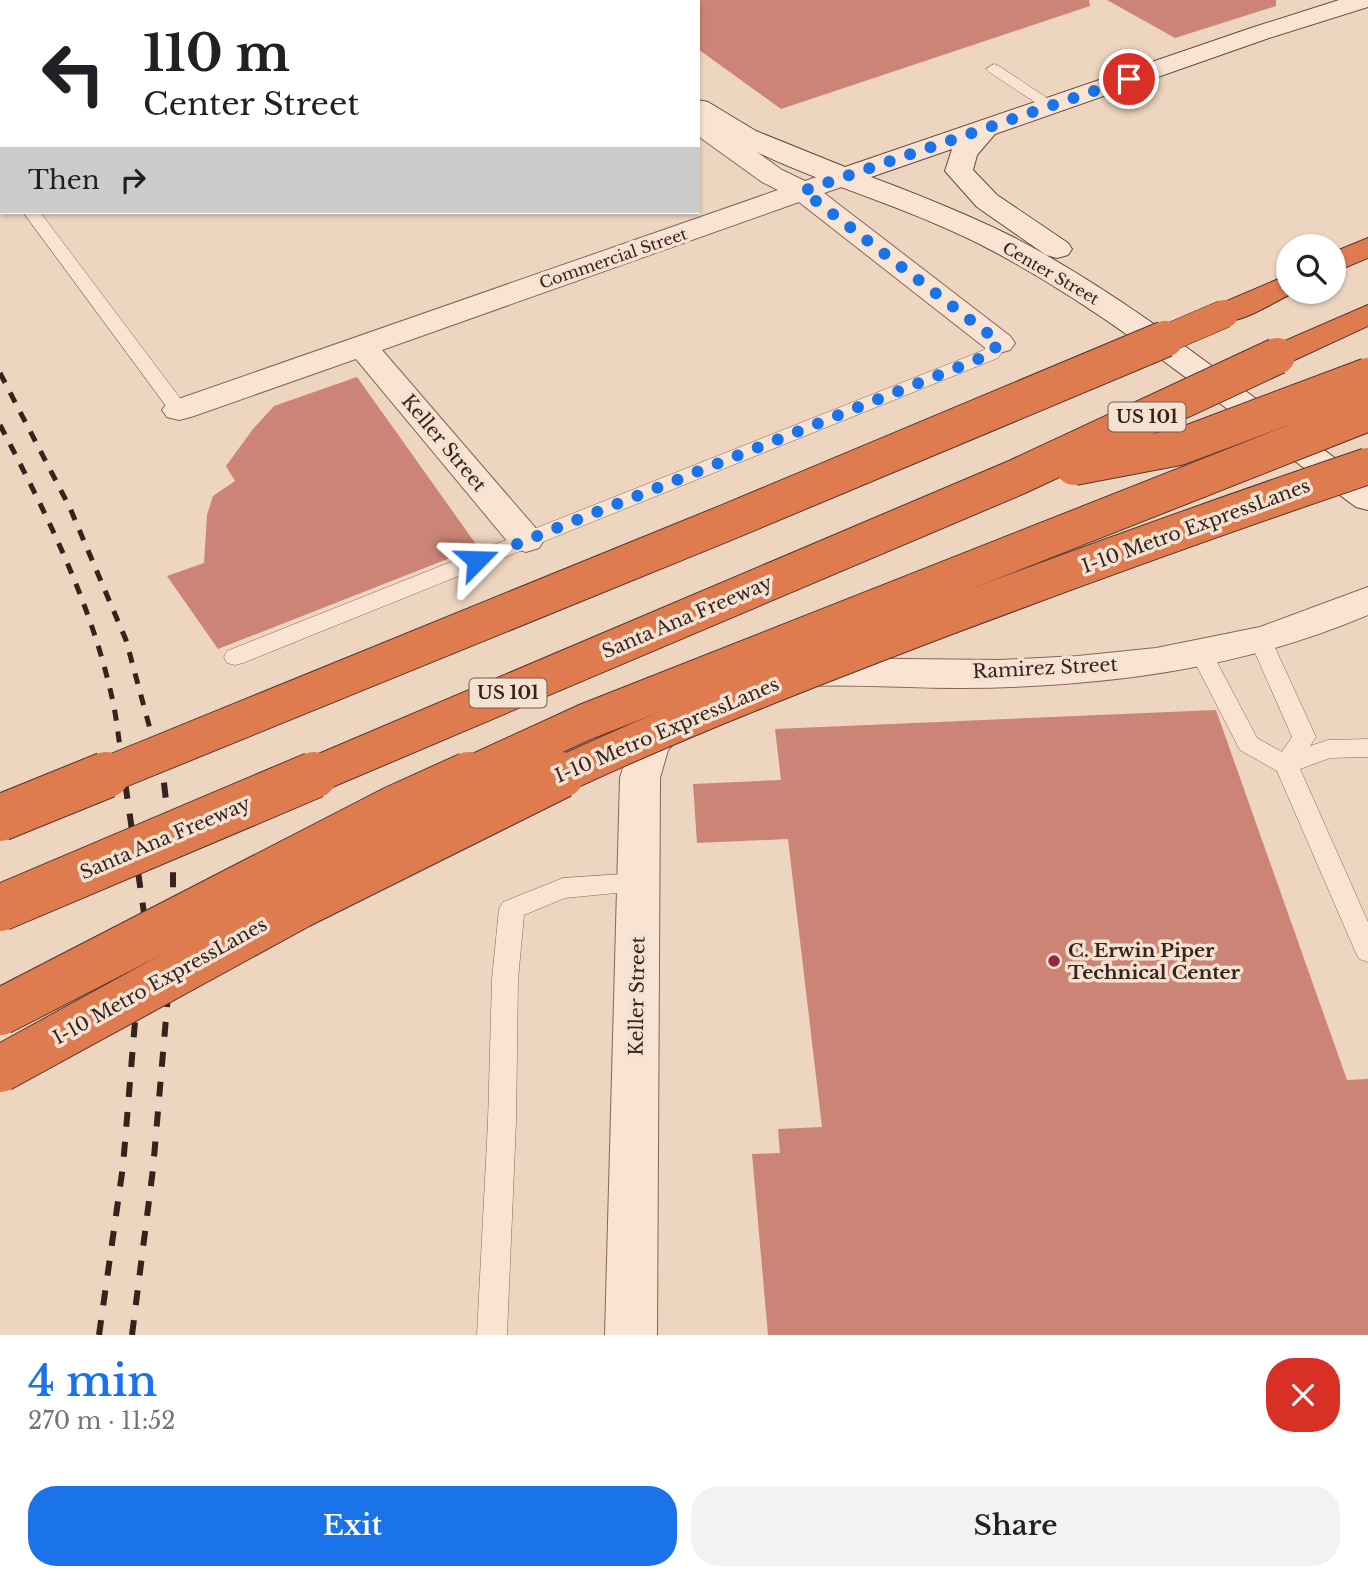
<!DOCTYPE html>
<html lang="en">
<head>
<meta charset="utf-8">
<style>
  :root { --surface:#fff; --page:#f2f2f2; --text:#202124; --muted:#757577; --accent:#1a73e8 }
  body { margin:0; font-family:"Libre Baskerville",serif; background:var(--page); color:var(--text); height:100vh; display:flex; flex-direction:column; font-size:26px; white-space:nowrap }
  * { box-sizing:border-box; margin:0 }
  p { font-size:23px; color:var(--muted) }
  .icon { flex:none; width:38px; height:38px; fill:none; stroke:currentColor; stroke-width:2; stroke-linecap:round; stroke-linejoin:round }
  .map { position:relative; height:1335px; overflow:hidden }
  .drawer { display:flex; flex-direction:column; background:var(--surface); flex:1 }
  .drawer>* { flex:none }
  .top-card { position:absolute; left:0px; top:0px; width:700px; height:214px; box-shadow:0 2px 5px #0004; background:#fff; color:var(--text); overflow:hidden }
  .tools { position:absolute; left:1276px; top:234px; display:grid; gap:14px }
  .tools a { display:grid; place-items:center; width:70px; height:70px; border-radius:50%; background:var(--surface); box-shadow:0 2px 5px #0004; font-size:35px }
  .pin { position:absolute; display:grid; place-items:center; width:60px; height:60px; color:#fff; margin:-30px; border:4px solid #fff; border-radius:50%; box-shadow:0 2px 7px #0007 }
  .me { position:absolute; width:77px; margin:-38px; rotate:68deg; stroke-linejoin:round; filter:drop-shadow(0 0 5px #0008) }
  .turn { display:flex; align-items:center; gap:24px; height:147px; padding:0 28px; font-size:32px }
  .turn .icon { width:91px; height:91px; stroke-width:2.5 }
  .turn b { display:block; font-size:49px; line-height:60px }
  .then { display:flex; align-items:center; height:66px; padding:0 28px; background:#0003; gap:14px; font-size:26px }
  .round { display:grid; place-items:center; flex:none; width:74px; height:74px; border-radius:28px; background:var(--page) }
  .overview { display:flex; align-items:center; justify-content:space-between; height:119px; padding:0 28px }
  h1 { font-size:42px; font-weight:600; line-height:52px; color:var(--accent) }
  .primary-button { display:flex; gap:14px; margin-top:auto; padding:14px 28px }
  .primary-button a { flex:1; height:80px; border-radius:28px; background:var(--accent); color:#fff; font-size:28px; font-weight:600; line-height:80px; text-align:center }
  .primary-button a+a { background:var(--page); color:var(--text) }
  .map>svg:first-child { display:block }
  .building { fill:#cc8476 }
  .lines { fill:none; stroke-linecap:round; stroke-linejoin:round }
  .lane-casing { stroke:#876558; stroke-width:1 }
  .street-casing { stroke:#876558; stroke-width:2 }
  .secondary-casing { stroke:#68473b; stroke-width:2 }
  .highway-casing { stroke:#54352d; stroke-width:2 }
  .lane { fill:#f9e4d3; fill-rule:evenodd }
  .street { fill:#f9e4d3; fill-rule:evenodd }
  .secondary { fill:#f9e4d3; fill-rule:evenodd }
  .highway { fill:#de7c50; fill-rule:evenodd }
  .rail-far1 { stroke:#36231d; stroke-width:5; stroke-dasharray:11 11; stroke-linecap:butt }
  .rail { stroke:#36231d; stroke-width:6; stroke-dasharray:15 15; stroke-linecap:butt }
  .highway-bridge-far2-casing { stroke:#54352d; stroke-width:29; stroke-linecap:butt }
  .highway-bridge-far1-casing { stroke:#54352d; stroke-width:38; stroke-linecap:butt }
  .highway-bridge-casing { stroke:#54352d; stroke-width:48; stroke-linecap:butt }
  .highway-bridge-far2 { stroke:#de7c50; stroke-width:28 }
  .highway-bridge-far1 { stroke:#de7c50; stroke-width:36 }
  .highway-bridge { stroke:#de7c50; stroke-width:46 }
  .route { stroke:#1a73e8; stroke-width:12; stroke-dasharray:0 21.6 }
  .poi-dot { fill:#962844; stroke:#f5e1d0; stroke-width:2.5 }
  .labels { text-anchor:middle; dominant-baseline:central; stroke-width:7; stroke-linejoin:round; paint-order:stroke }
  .far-street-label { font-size:16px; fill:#36231d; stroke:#f5e1d0 }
  .shield { fill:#f5e1d0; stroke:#6f5c53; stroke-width:2 }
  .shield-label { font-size:18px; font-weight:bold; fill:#36231d }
  .street-label { font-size:19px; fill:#36231d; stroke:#f5e1d0 }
  .poi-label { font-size:19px; font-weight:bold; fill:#36231d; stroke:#f5e1d0; text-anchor:start }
</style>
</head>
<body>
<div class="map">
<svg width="1368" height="1335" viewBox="0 0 1368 1335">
  <rect width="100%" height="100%" fill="#eed5c0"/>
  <g class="building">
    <path d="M698 0H1089L1090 6 781 109 698 49Z"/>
    <path d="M1107 0H1276V6L1175 38Z"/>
    <path d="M357 377 478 547 218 649 167 576 204 563 207 515 213 496 235 481 226 466 253 429 274 406Z"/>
    <path d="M1216 710 1347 1080 1368 1079V1335H768L752 1154 780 1153 778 1129 822 1127 788 839 697 843 693 784 781 780 775 729Z"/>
  </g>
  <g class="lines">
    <defs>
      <g id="lane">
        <path d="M994 64 999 66 1059 106 1057 109H1045L989 72 986 69Z"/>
        <rect x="0" y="167" width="2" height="12"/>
        <path d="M23 212H40L186 406 189 410 186 414H172Z"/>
        <path d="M999 337 1008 343 998 358 243 663 235 665 227 663 224 657 227 651 984 350 992 339Z"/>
        <path d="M1260 631 1268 633 1271 639 1316 737 1310 746 1328 740 1368 739V757L1330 758 1300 769 1368 922V962L1359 959 1355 951 1277 771 1240 750 1190 653 1193 647 1201 645 1209 647 1257 738 1282 752 1292 737 1249 639 1252 633Z"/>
        <path d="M639 873 648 876 652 883 648 890 565 898 524 915 518 979 516 1122 507 1335H477L488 1122 492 979 499 909 503 902 563 878Z"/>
      </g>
      <g id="street">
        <path d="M586 0H614L585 2Z"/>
        <path d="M698 115 708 117 782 170 805 181 846 167 856 170 860 176 856 182 824 193 1010 336 1015 343 1010 350 999 353 988 350 799 202 382 350 539 532 544 540 539 548 526 552 513 548 356 359 191 417 179 420 167 417 162 410 167 403 778 190 762 182 698 136Z"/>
        <path d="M1368 587V615C1239 670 1101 687 961 688 909 688 858 684 806 686L792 682 787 672 792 662 806 658 1000 660 1078 656 1156 648 1260 627Z"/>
        <path d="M678 701 692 705 698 715 668 750 660 778 657 1335H605L620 778C629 746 643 711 678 701Z"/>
      </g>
      <g id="secondary">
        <path d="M538 0H564L565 2H539Z"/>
        <path d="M1339 0H1368V7L1269 38 995 134 977 155 973 170 997 195 1068 243 1072 249 1068 255 1057 258 1046 255 977 207 945 171 952 149 871 177C919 195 967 214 1013 237 1141 304 1252 399 1368 482V510L1356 507C1237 419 1124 321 993 251 898 200 789 178 698 120V100L708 102 756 131 845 167 1251 28Z"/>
      </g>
      <g id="highway">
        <path d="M1368 238V258L1334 272V252Z"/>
        <path d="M1288 275V292H1295C1271 303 1239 327 1213 321L1208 314 1213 307Z"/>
        <path d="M1368 305V326L1288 363 1277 366 1266 363 1261 356 1266 349Z"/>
      </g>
    </defs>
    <use href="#lane" class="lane-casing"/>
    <use href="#street" class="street-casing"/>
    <use href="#secondary" class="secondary-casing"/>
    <use href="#highway" class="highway-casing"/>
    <use href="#lane" class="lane"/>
    <use href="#street" class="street"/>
    <use href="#secondary" class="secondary"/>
    <use href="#highway" class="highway"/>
    <g class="rail-far1">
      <path d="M0 373 70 508 126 640 163 777"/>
      <path d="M0 425C46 513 92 604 113 702 118 726 120 752 124 777"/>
    </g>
    <g class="rail">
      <path d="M99 1335 123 1166 144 913 124 775"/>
      <path d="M132 1335 153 1169 173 937V859L163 775"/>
    </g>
    <defs>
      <path id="highway-bridge-far2" d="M1161 341 1224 314"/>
      <g id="highway-bridge-far1">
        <path d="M1074 467 1179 447 1368 376"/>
        <path d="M102 777 728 522 1165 339"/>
        <path d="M310 777 1017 477 1277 356"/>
        <path d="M465 777 585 722 1368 413"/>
        <path d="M557 777C683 718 813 668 944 618 1085 565 1226 514 1368 466"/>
      </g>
      <g id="highway-bridge">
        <path d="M0 818 106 775"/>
        <path d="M0 908 314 775"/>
        <path d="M0 1012 394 809 469 775"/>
        <path d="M0 1069 298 906 561 775"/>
      </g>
    </defs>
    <use href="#highway-bridge-far2" class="highway-bridge-far2-casing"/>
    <use href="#highway-bridge-far1" class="highway-bridge-far1-casing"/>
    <use href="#highway-bridge" class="highway-bridge-casing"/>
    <use href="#highway-bridge-far2" class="highway-bridge-far2"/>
    <use href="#highway-bridge-far1" class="highway-bridge-far1"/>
    <use href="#highway-bridge" class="highway-bridge"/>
  </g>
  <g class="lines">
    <path class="route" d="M477 560 991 354 999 342 803 191 1129 79"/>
  </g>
  <circle class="poi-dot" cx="1054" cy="961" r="7"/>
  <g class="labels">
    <g class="far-street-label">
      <text transform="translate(613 258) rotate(-19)">Commercial Street</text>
      <text transform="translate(1051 273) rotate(30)">Center Street</text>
    </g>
    <g class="shield">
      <rect x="1108.5" y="402.5" width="77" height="29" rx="5"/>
      <rect x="469.5" y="678.5" width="77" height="29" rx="5"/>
    </g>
    <g class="shield-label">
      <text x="1147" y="417">US 101</text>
      <text x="508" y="693">US 101</text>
    </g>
    <g class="street-label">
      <text transform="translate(444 443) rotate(50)">Keller Street</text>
      <text transform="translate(1196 526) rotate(-20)">I-10 Metro ExpressLanes</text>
      <text transform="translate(687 617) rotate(-23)">Santa Ana Freeway</text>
      <text transform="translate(1045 668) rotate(-3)">Ramirez Street</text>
      <text transform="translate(667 730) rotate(-23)">I-10 Metro ExpressLanes</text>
      <text transform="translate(165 838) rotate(-23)">Santa Ana Freeway</text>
      <text transform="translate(160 981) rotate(-29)">I-10 Metro ExpressLanes</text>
      <text transform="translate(637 996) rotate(-89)">Keller Street</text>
    </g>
    <g class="poi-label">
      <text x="1068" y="950">C. Erwin Piper<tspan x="1068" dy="22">Technical Center</tspan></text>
    </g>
  </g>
</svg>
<div class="tools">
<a><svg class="icon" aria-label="search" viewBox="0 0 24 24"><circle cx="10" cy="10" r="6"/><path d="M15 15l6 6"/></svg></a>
</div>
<div class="pin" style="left:1129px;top:79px;background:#d93025"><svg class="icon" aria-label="arrive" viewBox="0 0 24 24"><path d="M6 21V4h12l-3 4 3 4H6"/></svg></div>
<svg class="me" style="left:477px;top:560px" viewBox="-20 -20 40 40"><path d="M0-17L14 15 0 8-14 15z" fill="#1a73e8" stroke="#fff" stroke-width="4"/></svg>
<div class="top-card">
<div class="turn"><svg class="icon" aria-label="left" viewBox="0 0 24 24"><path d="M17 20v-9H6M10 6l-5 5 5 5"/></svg><div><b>110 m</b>Center Street</div></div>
<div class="then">Then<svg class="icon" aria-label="right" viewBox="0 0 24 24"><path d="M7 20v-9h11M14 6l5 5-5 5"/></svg></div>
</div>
</div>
<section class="drawer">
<div class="overview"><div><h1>4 min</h1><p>270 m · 11:52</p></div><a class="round" style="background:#d93025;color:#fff"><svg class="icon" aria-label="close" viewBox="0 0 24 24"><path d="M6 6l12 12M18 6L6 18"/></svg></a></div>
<div class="primary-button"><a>Exit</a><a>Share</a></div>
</section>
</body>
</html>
